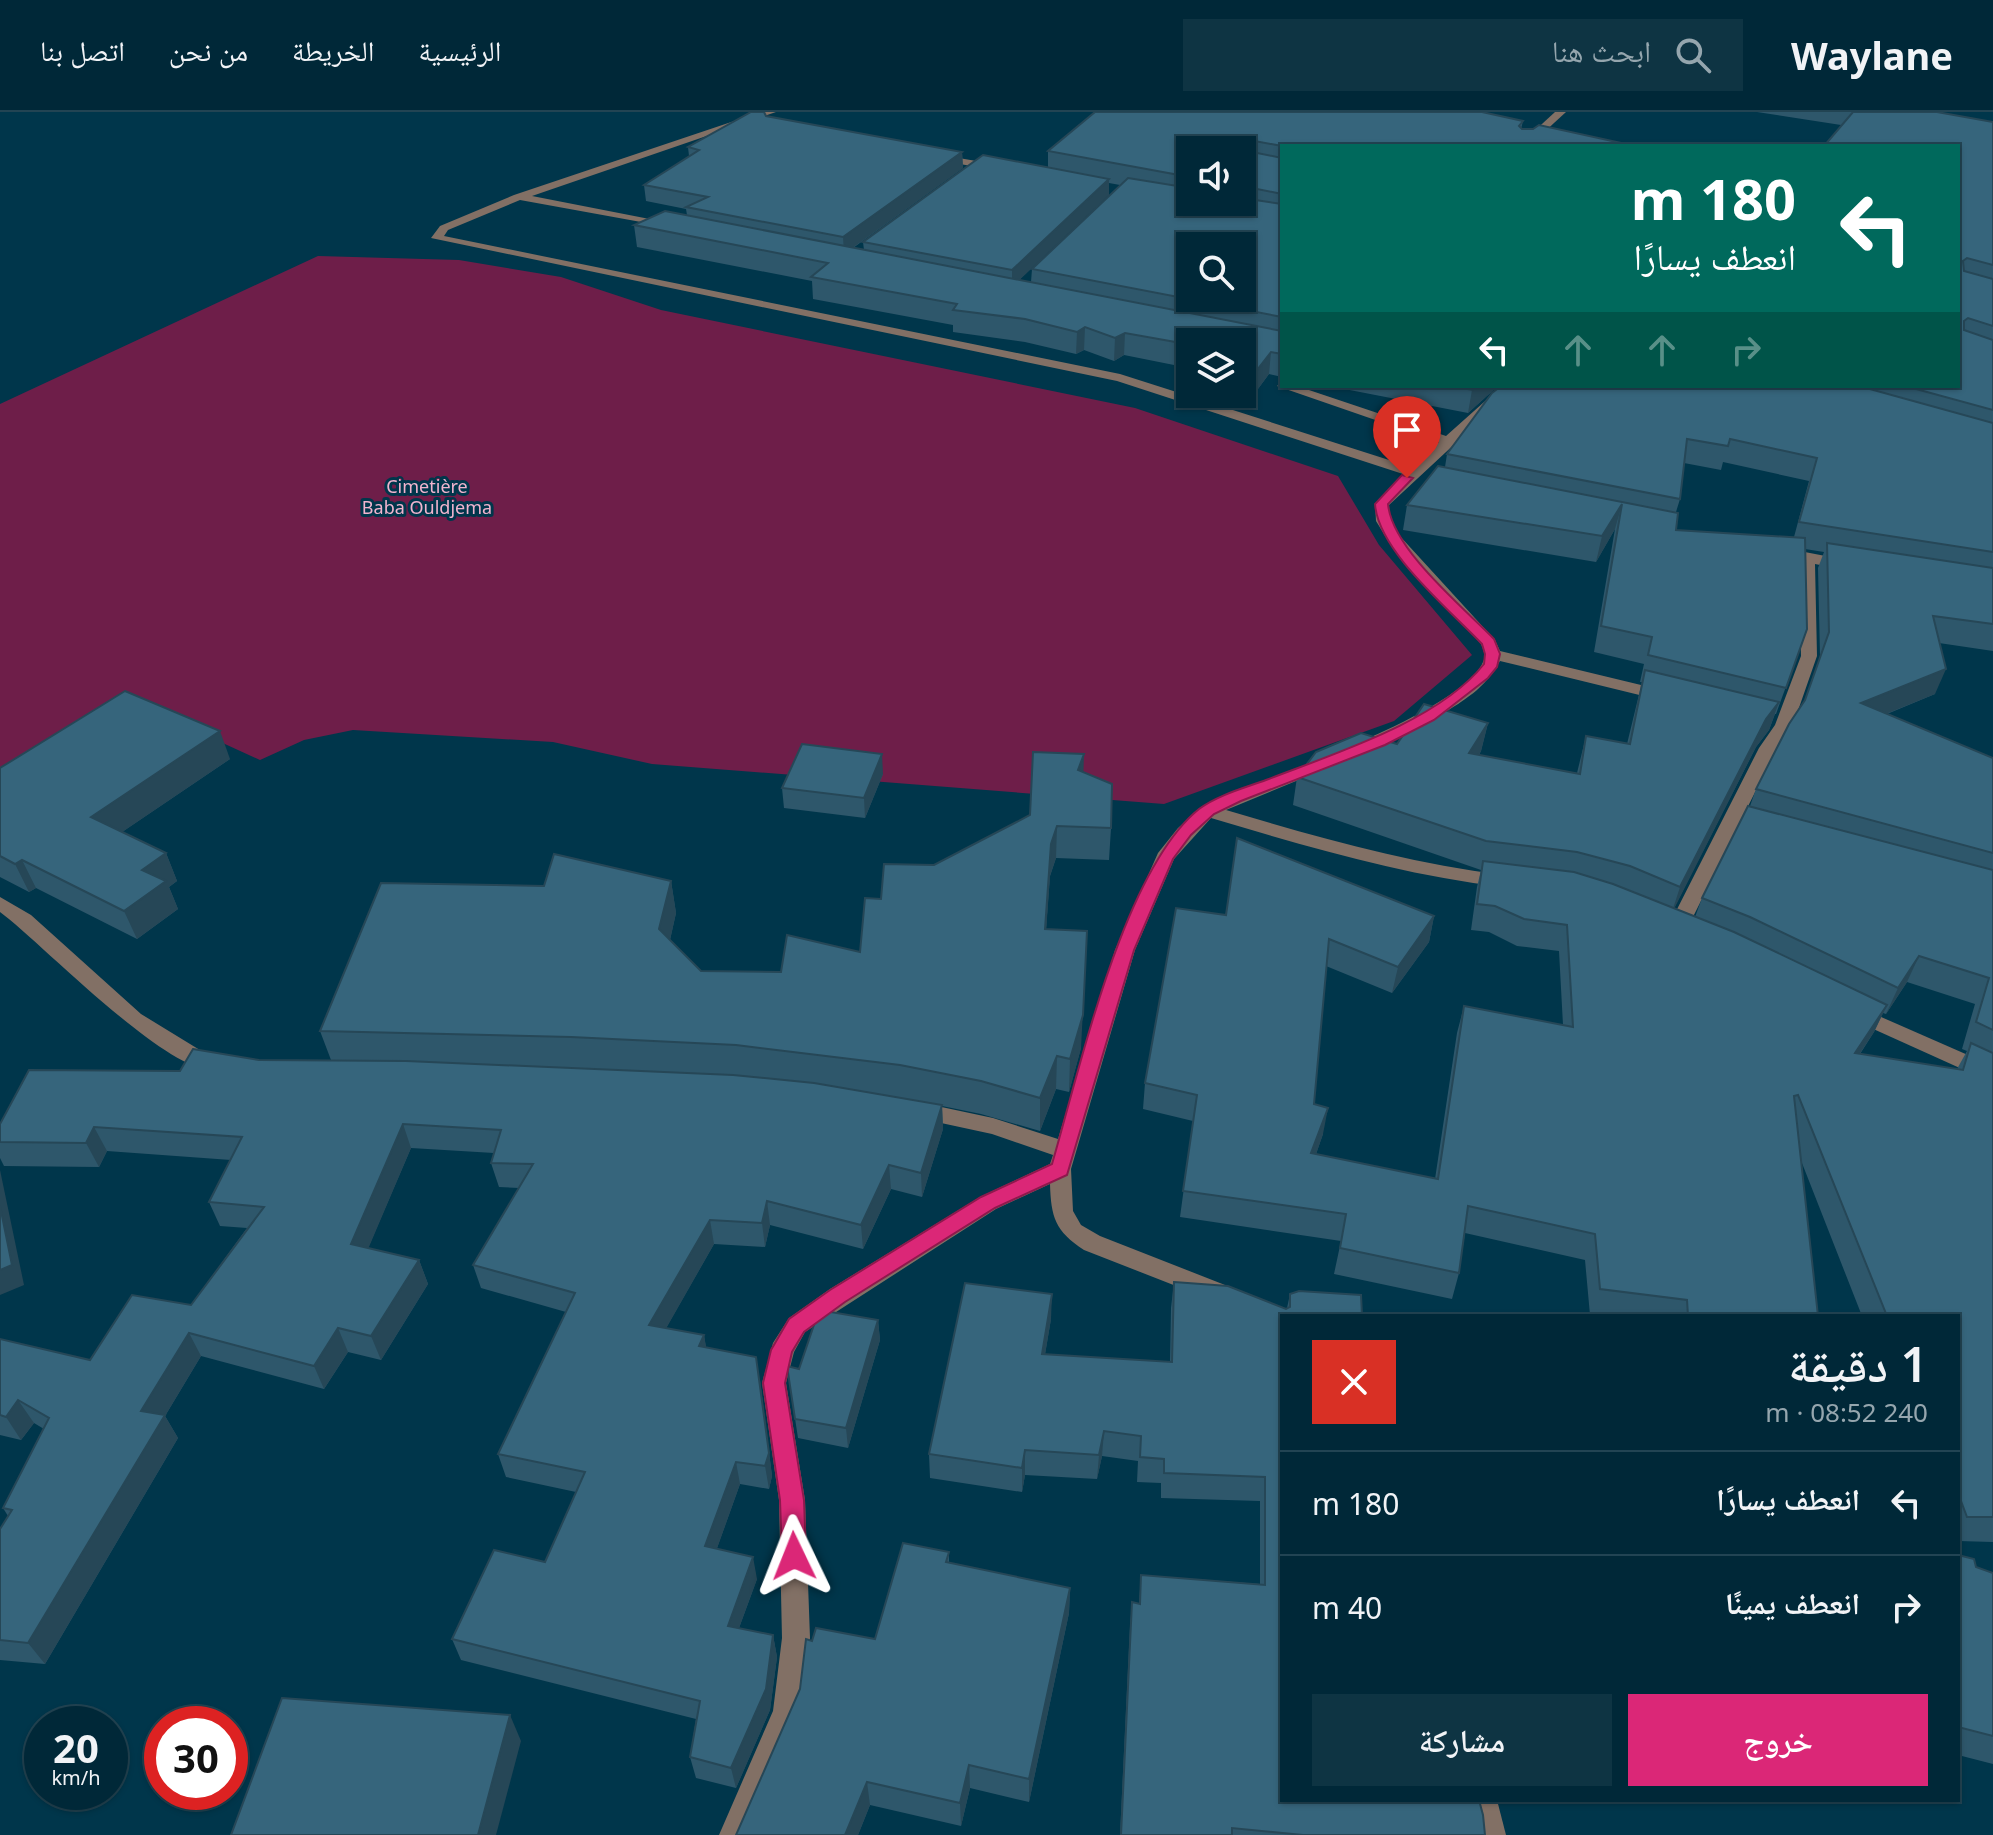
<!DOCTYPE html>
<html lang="ar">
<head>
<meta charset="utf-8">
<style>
  :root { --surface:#002838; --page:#0e3443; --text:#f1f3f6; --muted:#95a6ae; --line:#224453; --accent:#db2777 }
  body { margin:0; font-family:"Noto Sans","Noto Naskh Arabic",sans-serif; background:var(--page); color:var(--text); direction:rtl; height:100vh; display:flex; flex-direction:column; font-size:30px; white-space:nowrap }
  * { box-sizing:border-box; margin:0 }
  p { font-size:26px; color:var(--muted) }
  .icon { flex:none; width:44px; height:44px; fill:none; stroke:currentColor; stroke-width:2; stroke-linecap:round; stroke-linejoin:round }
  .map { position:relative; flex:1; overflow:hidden; direction:ltr }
  .panel { position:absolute; left:1280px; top:1202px; width:680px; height:488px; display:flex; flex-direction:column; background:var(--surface); border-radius:0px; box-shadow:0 2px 6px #0004,0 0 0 2px var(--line); direction:rtl }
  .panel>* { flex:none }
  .guide { position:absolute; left:1280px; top:32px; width:680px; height:244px; border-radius:0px; box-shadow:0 2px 6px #0004,0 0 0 2px var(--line); direction:rtl; background:#00695c; color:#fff; overflow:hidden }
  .controls { position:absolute; left:1176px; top:24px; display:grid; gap:16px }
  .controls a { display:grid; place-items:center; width:80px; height:80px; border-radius:0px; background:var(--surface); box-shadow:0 2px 6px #0004,0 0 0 2px var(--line); font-size:40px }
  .speed { position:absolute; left:24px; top:1594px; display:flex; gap:16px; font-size:40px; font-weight:700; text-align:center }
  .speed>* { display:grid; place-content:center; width:104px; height:104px; border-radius:50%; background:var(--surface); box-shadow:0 2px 6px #0004,0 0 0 2px var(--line); line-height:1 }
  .speed small { font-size:20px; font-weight:400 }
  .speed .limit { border:12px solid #d22; background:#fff; color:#111 }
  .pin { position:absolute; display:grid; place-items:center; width:68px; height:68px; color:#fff; margin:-82px -34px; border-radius:50% 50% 50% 0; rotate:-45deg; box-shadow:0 0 8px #0007 }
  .pin .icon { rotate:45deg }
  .me { position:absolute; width:88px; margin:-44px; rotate:358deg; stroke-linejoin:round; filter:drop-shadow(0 0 6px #0008) }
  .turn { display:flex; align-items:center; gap:28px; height:168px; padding:0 32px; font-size:36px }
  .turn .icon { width:104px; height:104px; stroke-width:2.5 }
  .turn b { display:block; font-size:56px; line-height:68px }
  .lanes { display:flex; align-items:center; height:76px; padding:0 32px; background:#0003; justify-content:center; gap:40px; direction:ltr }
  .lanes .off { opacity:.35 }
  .round { display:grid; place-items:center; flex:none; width:84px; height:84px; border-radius:0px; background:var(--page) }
  .summary { display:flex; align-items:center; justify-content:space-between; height:136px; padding:0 32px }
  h1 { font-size:48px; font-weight:600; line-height:60px }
  .primary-button { display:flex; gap:16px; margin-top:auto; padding:16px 32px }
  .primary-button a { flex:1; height:92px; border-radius:0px; background:var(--accent); color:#fff; font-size:32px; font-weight:600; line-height:92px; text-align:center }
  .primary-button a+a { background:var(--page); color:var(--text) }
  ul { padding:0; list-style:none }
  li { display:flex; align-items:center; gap:24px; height:104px; padding:0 32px; border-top:2px solid var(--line) }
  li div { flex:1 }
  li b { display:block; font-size:30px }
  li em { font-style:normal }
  header { display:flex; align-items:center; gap:48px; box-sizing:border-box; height:112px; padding:0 40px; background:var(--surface); border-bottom:2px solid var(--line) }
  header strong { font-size:38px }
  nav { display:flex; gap:44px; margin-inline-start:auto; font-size:28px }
  .search { width:560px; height:72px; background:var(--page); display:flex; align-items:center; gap:20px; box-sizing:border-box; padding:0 28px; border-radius:0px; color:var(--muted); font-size:30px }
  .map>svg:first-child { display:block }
  .green { fill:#6e1e49 }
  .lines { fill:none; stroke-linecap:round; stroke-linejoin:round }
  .minor { fill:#827065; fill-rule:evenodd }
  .wall { fill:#2e576b; fill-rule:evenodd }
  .shaded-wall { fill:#264757 }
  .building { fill:#36657c; stroke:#264757; stroke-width:2; fill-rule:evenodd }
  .route { fill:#db2777; stroke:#8e194d; stroke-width:2 }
  .labels { text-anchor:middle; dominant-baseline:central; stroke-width:6; stroke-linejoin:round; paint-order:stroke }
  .far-park-label { font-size:18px; fill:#f1b4ce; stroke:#00364b }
</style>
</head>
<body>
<header>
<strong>Waylane</strong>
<div class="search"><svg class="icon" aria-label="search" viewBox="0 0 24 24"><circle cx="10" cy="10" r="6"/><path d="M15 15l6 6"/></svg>ابحث هنا</div>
<nav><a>الرئيسية</a><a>الخريطة</a><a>من نحن</a><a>اتصل بنا</a></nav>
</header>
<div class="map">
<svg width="1993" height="1723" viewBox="0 0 1993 1723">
  <rect width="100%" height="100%" fill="#00364b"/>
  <path class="green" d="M318 144 459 148 561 165 661 198 1135 296 1338 364 1379 433 1472 543 1394 609 1164 692 652 652 553 630 353 618 304 628 260 648 155 600 0 696V292Z"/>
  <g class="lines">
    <g class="minor">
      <path d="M761 0H776L532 84 670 111 676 114 674 116 520 88 448 118 444 124 1120 262 1411 355 1439 330 1277 274 1282 270V274H1297L1446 324 1502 274H1517L1389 393 1390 409 1398 422 1495 528 1500 539 1670 580 1672 584 1664 589 1500 549C1494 560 1487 569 1477 578 1459 594 1374 646 1352 641L1349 637 1352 633C1383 621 1470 581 1483 550 1486 544 1484 539 1481 532L1387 427 1376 409 1375 392 1403 362 1117 269 431 126 440 114 514 83Z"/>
      <path d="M1555 0H1566L1529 34H1518Z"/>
      <path d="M936 42 999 53 1004 56 999 59 932 47 931 45Z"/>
      <path d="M1779 435 1846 448 1854 453 1846 458 1815 452 1817 544 1793 613 1777 636 1688 815 1678 822 1668 815 1759 636 1775 613 1801 544 1799 449 1774 443V437Z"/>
      <path d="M1324 646 1333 651 1330 655 1226 698C1317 725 1408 751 1503 763L1512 769 1503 775C1403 763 1308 735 1211 706L1174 747 1135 838 1071 1057 1073 1099 1081 1113 1100 1124 1225 1173 1229 1180 1225 1187 1217 1190 1084 1138C1055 1119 1051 1105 1050 1072L996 1097 805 1220 794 1240 786 1271 805 1388 810 1526 801 1600 749 1723H719L773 1599 782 1526 779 1388 762 1271 773 1231 789 1206 830 1177 980 1085 1050 1052 1053 1043 992 1022 918 1006 910 1004 907 998 910 992 918 990 993 1006 1058 1027 1115 838 1158 741 1178 716 1202 695Z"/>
      <path d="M0 785 31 803 141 902 208 943 219 947 223 952 219 957C175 971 40 829 0 800Z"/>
      <path d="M1856 894 1993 954V971L1849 906 1846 901 1849 896Z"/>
      <path d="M1467 1688H1497L1506 1723H1476Z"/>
    </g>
  </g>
  <g class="wall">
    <path d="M1757 0H1937L1993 10V539L1939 531 1935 582 1887 602 1993 646V1430L1958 1429V1204H1862L1800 1046 1818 1204H1599L1590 1203 1585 1148 1465 1121 1459 1161 1452 1187 1334 1162 1341 1129 1180 1105 1193 1009 1143 997 1145 971 1226 803 1434 804 1429 830 1392 881 1326 854 1314 992 1323 1022 1316 1042 1435 1067 1457 921 1464 894 1563 913 1559 839 1517 834 1489 820 1471 818 1477 775 1481 758 1293 693 1297 665 1397 632 1488 611 1481 639 1479 643 1577 661 1586 624 1627 632 1642 570H1640L1644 552 1594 540 1615 417 1596 450 1403 418 1407 393 1445 355 1447 342 1501 274H1958L1841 13ZM1723 350 1809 369 1794 425 1676 418V400L1680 387 1684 351 1721 358ZM1805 437 1824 440 1818 456 1820 545 1804 590 1756 677 1750 694 1702 786 1695 805 1674 796 1756 635 1769 618 1775 602H1776L1807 517ZM1907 870 1975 892 1962 937 1967 939 1957 957 1860 942 1874 920 1883 901 1886 902Z"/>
    <path d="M766 4 962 40 963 56 853 136 864 138 863 130 1048 56V39L1523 9 1521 17 1635 34H1282V265L1269 262 1255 281 1242 276V230H1190V258L1179 254 1124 243 1114 249 1084 238 1076 242 1025 230 953 220V213L813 187 812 169 637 135 634 113 687 103 686 97 646 89 644 73 689 44 688 35ZM1190 38H1242V90H1190ZM1109 71 1120 73 1032 157 1031 170 1019 168 1109 83Z"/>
    <path d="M1329 274H1498L1468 301Z"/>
    <path d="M230 647 122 720 166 741 177 769 169 775 178 797 137 827 36 776 29 780 0 765V656Z"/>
    <path d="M1083 661 1111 716 1109 748 1056 746 1050 764 1046 817 1081 936 1069 980 1056 977 1040 1019 981 1002 942 994 943 1017 922 1085 891 1077 863 1137 770 1113 765 1135 714 1132 666 1216 704 1223 706 1236 760 1268 772 1364 769 1377 740 1372 717 1436 757 1467 739 1516 773 1523 777 1545 770 1598 736 1676 696 1666 690 1645 696 1607 461 1548 452 1527 545 1450 576 1380 506 1365 498 1342 566 1200 481 1176 473 1153 519 1076 499 1075 491 1051 494 1041 411 1036 368 1136 419 1148 428 1172 381 1248 348 1240 324 1277 201 1244 165 1304 178 1326 45 1552 0 1548V1417L8 1404 3 1396 44 1317 34 1311 21 1328 0 1323V1227L90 1248 191 1193 247 1116 220 1114 209 1090 231 1048 107 1039 99 1055 4 1054 0 1046V1012L180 959 259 948H331L320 919 544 774 671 769 676 801 670 828 701 859 781 860 860 840 881 787 934 753 1030 703Z"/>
    <path d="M883 662 865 706 784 696 782 676Z"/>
    <path d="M1174 1170 1286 1197 1287 1196 1290 1182 1361 1183 1282 1204 1485 1723H1120L1130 1514 1132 1490 1139 1492 1141 1463 1260 1472V1389L1161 1386V1371L1137 1370 1138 1349 1102 1344 1097 1367 1025 1363 1022 1380 930 1366 929 1342 1051 1207 1045 1242 1170 1250 1171 1196Z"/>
    <path d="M878 1208 880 1228 848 1336 798 1326 787 1254 799 1257Z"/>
    <path d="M949 1440V1451L1070 1476 1069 1501 1029 1690 970 1676 961 1714 870 1693 858 1723H736L800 1577 812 1529 875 1527Z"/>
    <path d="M1958 1443 1976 1455 1993 1461V1652L1958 1643Z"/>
  </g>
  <g class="shaded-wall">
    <path d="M962 40 963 56 844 142 843 125Z"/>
    <path d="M1109 67V83L1012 175V158Z"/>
    <path d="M1085 215 1084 238 1076 242 1077 220Z"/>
    <path d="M1125 221 1124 243 1114 249 1115 226Z"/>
    <path d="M1271 240 1269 262 1255 281 1257 258Z"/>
    <path d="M1476 274H1498L1468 301 1472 278Z"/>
    <path d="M1622 392 1615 417 1596 450 1602 424Z"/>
    <path d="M1946 557 1935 582 1851 616 1861 591Z"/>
    <path d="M1779 590 1769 618 1756 635 1671 803 1680 775 1766 607Z"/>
    <path d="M1488 611 1481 639 1463 669 1469 641Z"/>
    <path d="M220 619 230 647 103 733 91 705Z"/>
    <path d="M882 642 883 662 865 706 864 686Z"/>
    <path d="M1084 642 1083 673 1078 658Z"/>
    <path d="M1057 714 1056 746 1050 764 1044 849 1045 817 1051 732Z"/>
    <path d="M166 741 177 769 169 775 178 797 137 827 124 799 142 758Z"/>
    <path d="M22 748 36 776 29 780 15 752Z"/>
    <path d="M671 769 676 801 665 850 659 817Z"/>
    <path d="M1434 804 1429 830 1392 881 1398 855Z"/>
    <path d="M1087 819 1081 936 1069 980 1070 947Z"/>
    <path d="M1919 844 1907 870 1886 902 1898 876Z"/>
    <path d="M1887 893 1874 920 1843 967 1855 941Z"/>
    <path d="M1057 944 1056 977 1040 1019V986Z"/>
    <path d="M942 993 943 1017 922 1085 921 1061Z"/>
    <path d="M1328 996 1323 1022 1307 1068 1311 1041Z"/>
    <path d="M403 1012 411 1036 360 1156 351 1132Z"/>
    <path d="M94 1015 107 1039 99 1055 86 1031Z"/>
    <path d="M889 1053 891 1077 863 1137 861 1113Z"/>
    <path d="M0 1058 24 1173 0 1183Z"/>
    <path d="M767 1089 770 1113 765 1135 762 1111Z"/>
    <path d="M710 1108 714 1132 655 1236 649 1213Z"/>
    <path d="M419 1148 428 1172 381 1248 371 1224Z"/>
    <path d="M1052 1182 1051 1207 1041 1267 1042 1242Z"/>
    <path d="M878 1208 880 1228 848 1336 846 1316Z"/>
    <path d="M338 1216 348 1240 324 1277 314 1254Z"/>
    <path d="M189 1221 201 1244 165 1304 178 1326 45 1552 28 1531 141 1299Z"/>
    <path d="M704 1223 708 1246 699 1234Z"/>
    <path d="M760 1268 772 1364 769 1377 765 1354Z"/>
    <path d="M18 1288 34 1311 21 1328 6 1305Z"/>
    <path d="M1104 1319 1102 1344 1097 1367 1099 1343Z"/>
    <path d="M1025 1338V1363L1022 1380V1356Z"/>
    <path d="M736 1350 740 1372 710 1456 705 1434Z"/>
    <path d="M753 1445 757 1467 732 1535 728 1514Z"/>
    <path d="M1070 1476 1069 1501 1029 1690V1667Z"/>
    <path d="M773 1523 777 1545 770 1598 736 1676 731 1656Z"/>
    <path d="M510 1603 521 1629 496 1723H478Z"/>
    <path d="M969 1653 970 1676 961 1714 960 1691Z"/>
    <path d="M867 1670 870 1693 858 1723H845Z"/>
  </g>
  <g class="building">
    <path d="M751 0H764L766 4 962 40 843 125 686 95 708 85 644 73 699 38 688 35Z"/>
    <path d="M1095 0H1482L1523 9 1519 14 1522 17H1533L1539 13 1635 34H1282L1244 27 1241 30 1242 38 1282 46V82L1242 74V38H1190V65L1048 39Z"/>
    <path d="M1853 0H1937L1993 10V153L1967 146 1963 149 1964 159 1993 167V214L1968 206 1964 209V218L1993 228V298L1905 274H1958V34H1824Z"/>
    <path d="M983 43 1109 67 1012 158 863 130Z"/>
    <path d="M1128 66 1190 76V90H1242V86L1282 92V205L1032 157ZM1190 134H1242V186H1190Z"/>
    <path d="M665 99 1282 219V242L1271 240 1257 258 1242 252V230H1190V235L1181 231 1125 221 1115 226 1085 215 1077 220 1025 207 953 198 957 192 811 165 828 151 634 113Z"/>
    <path d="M1453 274H1476L1472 278Z"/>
    <path d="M1501 274H1859L1993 311V440L1799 410 1817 346 1730 327 1728 334 1687 327 1680 387 1447 342 1492 281Z"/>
    <path d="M1438 354 1678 401 1676 418 1805 426 1807 517 1786 576 1648 543 1652 525 1601 514 1622 392 1602 424 1407 393Z"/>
    <path d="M1827 431 1993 456V512L1933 504 1946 557 1861 591 1993 646V741L1756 677 1789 612 1805 588 1829 520Z"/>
    <path d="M1645 558 1779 590 1766 607 1680 775 1630 754 1577 740 1486 729 1297 665 1316 640 1361 621 1397 632 1424 592 1488 611 1469 641 1580 662 1586 624 1630 632Z"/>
    <path d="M125 579 220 619 91 705 166 741 142 758 166 769 124 799 22 748 15 752 0 744V656Z"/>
    <path d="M802 632 882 642 864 686 782 676Z"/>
    <path d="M1033 640 1084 642 1078 658 1112 672 1111 716 1057 714 1051 732 1045 817 1087 819 1083 903 1070 947 1057 944 1040 986 981 969 900 953 736 933 571 925 320 919 381 771 544 774 554 742 671 769 659 817 701 859 781 860 787 823 860 840 865 786 881 787 884 752 934 753 1030 703Z"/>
    <path d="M1748 694 1993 758V918L1976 910 1989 866 1919 844 1898 876 1750 805 1702 786Z"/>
    <path d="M1237 726 1434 804 1398 855 1329 827 1314 992 1328 996 1311 1041 1438 1067 1464 894 1573 915 1567 813 1524 807 1495 794 1477 792 1483 749 1574 760 1613 772 1734 820 1887 893 1855 941 1963 958 1971 931 1993 941V1405H1967L1958 1381V1204H1887L1798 983 1794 984 1818 1204H1688L1687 1188 1600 1177 1595 1122 1468 1094 1459 1161 1340 1136 1346 1102 1183 1079 1197 983 1145 971 1176 796 1226 803Z"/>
    <path d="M193 937 259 948 406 949 733 963 814 971 942 993 921 1061 889 1053 861 1113 767 1089 762 1111 710 1108 649 1213 704 1223 699 1234 756 1245 769 1341 765 1354 736 1350 705 1434 753 1445 728 1514 773 1523 766 1577 731 1656 690 1645 700 1589 452 1527 494 1438 545 1450 585 1360 498 1342 575 1181 473 1153 533 1052 491 1051 501 1018 403 1012 351 1132 419 1148 371 1224 338 1216 314 1254 189 1221 141 1299 165 1303 28 1531 0 1528V1417L12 1398 3 1396 49 1306 18 1288 6 1305 0 1303V1227L90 1248 132 1183 191 1193 264 1095 209 1090 242 1025 94 1015 86 1031 0 1030V1012L29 958 180 959Z"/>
    <path d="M0 1094 12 1153 0 1158Z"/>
    <path d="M1174 1170 1228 1174 1286 1197 1290 1195V1182L1299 1179 1361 1183 1362 1204H1282V1688H1479L1483 1703 1485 1723H1303L1232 1716V1723H1121L1132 1490 1140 1492 1141 1463 1265 1473V1365L1164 1361V1347L1140 1345 1141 1324 1104 1319 1099 1343 1025 1338 1022 1356 929 1342 965 1171 1052 1182 1042 1242 1172 1250Z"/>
    <path d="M819 1198 878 1208 846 1316 795 1307 787 1254 799 1257Z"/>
    <path d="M903 1431 949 1440 946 1450 1070 1476 1029 1667 969 1653 960 1691 867 1670 845 1723H736L800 1577 806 1527 812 1529 816 1516 875 1527Z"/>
    <path d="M1958 1443 1974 1447 1976 1455 1993 1461V1624L1958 1615Z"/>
    <path d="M282 1586 510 1603 478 1723H231Z"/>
  </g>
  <path class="route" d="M1402 363 1413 366 1388 392C1392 437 1463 495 1494 527L1500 542 1497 555 1488 566 1434 608 1385 633 1241 689 1214 702 1191 723 1173 747 1134 838 1067 1063 995 1096 845 1190 804 1220 792 1240 785 1271 804 1388 806 1444 802 1451 794 1455 785 1451 782 1444 780 1388 763 1271 771 1238 789 1207 830 1178 981 1085 1052 1052C1080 957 1123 758 1199 697 1218 683 1244 676 1266 668 1333 642 1439 609 1484 552L1485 542 1482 532C1449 497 1378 439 1375 392Z"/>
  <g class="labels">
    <g class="far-park-label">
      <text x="427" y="374">Cimetière<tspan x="427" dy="21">Baba Ouldjema</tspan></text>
    </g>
  </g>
</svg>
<div class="controls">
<a><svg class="icon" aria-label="sound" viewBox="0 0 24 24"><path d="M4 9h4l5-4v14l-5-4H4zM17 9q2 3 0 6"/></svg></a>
<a><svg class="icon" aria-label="search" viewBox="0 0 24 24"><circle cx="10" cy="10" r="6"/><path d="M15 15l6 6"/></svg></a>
<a><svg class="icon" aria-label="layers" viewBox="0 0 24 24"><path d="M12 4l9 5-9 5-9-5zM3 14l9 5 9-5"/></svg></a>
</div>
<div class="speed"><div>20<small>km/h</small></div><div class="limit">30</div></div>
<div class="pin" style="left:1407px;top:366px;background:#d93025"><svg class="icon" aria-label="arrive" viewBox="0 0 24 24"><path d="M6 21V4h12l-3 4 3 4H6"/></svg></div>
<svg class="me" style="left:794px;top:1444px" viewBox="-20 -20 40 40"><path d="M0-17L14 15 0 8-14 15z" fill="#db2777" stroke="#fff" stroke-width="4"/></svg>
<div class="guide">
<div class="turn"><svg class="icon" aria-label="left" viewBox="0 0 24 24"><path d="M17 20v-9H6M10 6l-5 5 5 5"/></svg><div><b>180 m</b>انعطف يسارًا</div></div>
<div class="lanes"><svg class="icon" aria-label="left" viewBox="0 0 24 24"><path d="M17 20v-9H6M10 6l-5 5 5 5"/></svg><svg class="icon off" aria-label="ahead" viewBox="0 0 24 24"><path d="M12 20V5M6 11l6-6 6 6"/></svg><svg class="icon off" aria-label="ahead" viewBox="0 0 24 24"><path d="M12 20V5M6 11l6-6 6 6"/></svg><svg class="icon off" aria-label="right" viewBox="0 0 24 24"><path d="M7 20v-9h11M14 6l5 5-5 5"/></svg></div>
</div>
<section class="panel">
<div class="summary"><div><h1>1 دقيقة</h1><p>240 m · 08:52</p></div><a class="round" style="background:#d93025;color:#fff"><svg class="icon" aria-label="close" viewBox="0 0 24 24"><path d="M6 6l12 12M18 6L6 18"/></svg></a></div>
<ul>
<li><svg class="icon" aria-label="left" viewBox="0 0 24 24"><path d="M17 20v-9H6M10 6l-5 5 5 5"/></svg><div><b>انعطف يسارًا</b></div><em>180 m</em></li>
<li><svg class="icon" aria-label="right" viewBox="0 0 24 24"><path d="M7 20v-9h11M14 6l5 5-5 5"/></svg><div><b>انعطف يمينًا</b></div><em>40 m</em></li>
</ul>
<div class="primary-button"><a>خروج</a><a>مشاركة</a></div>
</section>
</div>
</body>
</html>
